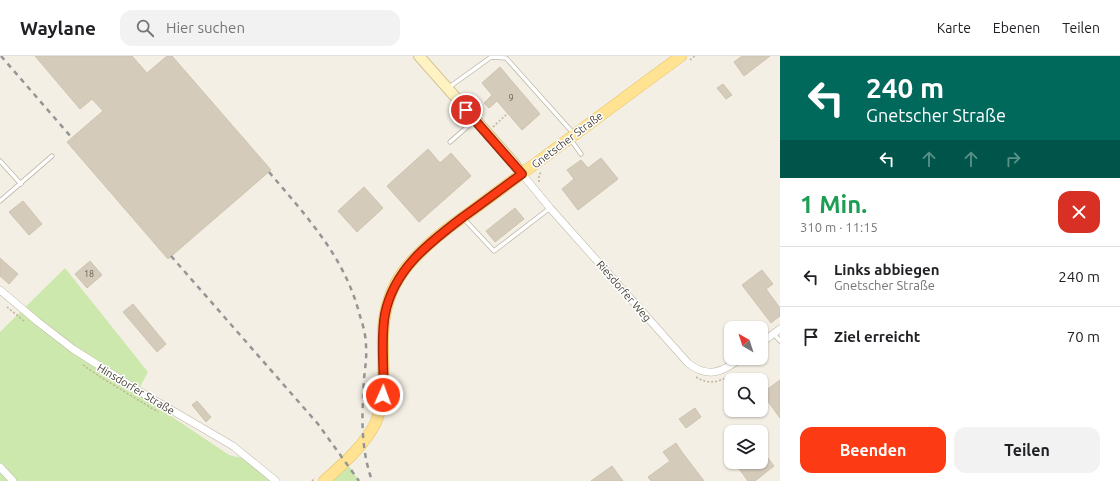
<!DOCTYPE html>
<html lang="de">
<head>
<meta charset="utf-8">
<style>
  :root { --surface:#fff; --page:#f2f2f2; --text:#202124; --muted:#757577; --line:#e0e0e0; --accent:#fc3a13 }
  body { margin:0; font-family:Ubuntu,sans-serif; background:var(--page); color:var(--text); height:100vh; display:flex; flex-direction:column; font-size:15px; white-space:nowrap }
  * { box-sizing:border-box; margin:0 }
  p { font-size:13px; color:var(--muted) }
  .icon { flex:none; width:22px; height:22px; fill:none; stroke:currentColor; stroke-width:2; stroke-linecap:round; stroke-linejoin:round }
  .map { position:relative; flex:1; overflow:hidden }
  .sheet { display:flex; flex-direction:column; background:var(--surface); width:340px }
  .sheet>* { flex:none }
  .hud { background:#00695c; color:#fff; overflow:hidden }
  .needle { width:26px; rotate:321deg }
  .buttons { position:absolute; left:724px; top:265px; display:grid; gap:8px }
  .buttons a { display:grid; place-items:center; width:44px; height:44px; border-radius:8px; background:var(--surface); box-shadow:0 1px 3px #0004; font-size:20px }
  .pin { position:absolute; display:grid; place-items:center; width:34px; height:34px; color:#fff; margin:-17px; border:2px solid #fff; border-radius:50%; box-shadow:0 1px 4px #0007 }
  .me { position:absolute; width:44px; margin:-22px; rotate:2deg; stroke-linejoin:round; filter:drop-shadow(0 0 3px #0008) }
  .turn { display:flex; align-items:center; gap:14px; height:84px; padding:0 20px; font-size:18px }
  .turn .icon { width:52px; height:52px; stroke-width:2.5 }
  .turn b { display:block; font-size:28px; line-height:34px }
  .lanes { display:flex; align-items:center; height:38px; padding:0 20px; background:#0003; justify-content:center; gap:20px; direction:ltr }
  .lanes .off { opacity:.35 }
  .round { display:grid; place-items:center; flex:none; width:42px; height:42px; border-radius:12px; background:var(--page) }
  .overview { display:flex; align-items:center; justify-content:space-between; height:68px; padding:0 20px }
  h1 { font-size:24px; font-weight:600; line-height:30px; color:#1e9e55 }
  .button { display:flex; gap:8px; margin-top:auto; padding:8px 20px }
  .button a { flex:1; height:46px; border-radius:12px; background:var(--accent); color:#fff; font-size:16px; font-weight:600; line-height:46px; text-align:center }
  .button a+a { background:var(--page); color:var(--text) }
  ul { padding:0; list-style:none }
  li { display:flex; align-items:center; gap:12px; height:60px; padding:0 20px; border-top:1px solid var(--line) }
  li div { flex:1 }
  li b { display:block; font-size:15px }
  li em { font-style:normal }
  header { display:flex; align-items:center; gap:24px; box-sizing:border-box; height:56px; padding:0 20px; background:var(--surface); border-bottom:1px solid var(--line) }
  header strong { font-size:19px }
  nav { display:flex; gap:22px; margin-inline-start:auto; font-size:14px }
  .search { width:280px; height:36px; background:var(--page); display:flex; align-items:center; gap:10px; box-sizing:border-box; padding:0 14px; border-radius:12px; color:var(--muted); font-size:15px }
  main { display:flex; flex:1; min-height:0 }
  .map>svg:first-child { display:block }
  .green { fill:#cce8ad }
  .building { fill:#d5cbbb; stroke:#cfc3ae }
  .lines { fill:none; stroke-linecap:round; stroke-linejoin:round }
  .lane-casing { stroke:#beb7a8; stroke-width:5 }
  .street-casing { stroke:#beb7a8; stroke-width:8 }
  .secondary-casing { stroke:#d4c394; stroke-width:12 }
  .primary-casing { stroke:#e5c061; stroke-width:12 }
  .path { stroke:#c0b399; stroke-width:1.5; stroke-dasharray:2 2; stroke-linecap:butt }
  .lane { stroke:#fff; stroke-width:3.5 }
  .street { stroke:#fff; stroke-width:7 }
  .secondary { stroke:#fff2c3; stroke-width:10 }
  .primary { stroke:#ffe292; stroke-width:11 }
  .rail { stroke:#959595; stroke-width:2.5; stroke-dasharray:5 5; stroke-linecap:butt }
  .route-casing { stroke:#a4260c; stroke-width:10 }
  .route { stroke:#fc3a13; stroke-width:7 }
  .labels { text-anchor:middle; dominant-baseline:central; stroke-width:3; stroke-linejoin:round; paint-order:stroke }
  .number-label { font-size:9px; fill:#696256 }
  .street-label { font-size:11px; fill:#453f35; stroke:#fff }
</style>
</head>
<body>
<header>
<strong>Waylane</strong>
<div class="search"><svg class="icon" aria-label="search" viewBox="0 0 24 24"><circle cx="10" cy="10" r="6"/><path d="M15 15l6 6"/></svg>Hier suchen</div>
<nav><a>Karte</a><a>Ebenen</a><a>Teilen</a></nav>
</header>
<main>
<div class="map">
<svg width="780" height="425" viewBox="0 0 780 425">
  <rect width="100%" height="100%" fill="#f3efe5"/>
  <g class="green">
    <path d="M65 212 148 316 140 331 165 356 229 399 242 402 270 425H0V276Z"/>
    <path d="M350 411 359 425H330L345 412Z"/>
  </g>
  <g class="building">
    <path d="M35 0H132L147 17 167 0H172L271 114 168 203 67 86 103 55 92 43 80 53Z"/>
    <path d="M742 0H770L744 20 734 6Z"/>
    <path d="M500 11 540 58 522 74 497 45 489 52 484 47 492 39 482 27Z"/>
    <path d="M723 28 732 39 726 43 717 32Z"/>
    <path d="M428 93 440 107 451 97 471 120 419 166 387 130Z"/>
    <path d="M601 102 618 123 578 154 562 133 574 123 567 114 581 104 588 112Z"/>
    <path d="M364 131 383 152 357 176 338 155Z"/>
    <path d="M23 145 42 168 29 179 9 156Z"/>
    <path d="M515 152 524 163 495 186 486 175Z"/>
    <path d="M0 202 18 218 9 228 0 220Z"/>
    <path d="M90 205 102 219 87 232 75 218Z"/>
    <path d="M762 214 773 228 766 233 780 252V260L771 267 742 229Z"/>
    <path d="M133 248 166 288 157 296 123 256Z"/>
    <path d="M780 324V362L762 337Z"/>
    <path d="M197 345 211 361 206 366 192 349Z"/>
    <path d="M695 352 701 361 686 372 679 363Z"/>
    <path d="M676 387 682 396 704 425H651L648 421 670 405 663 396Z"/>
    <path d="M761 393 774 410 755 425H748L734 406H761Z"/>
    <path d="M612 410 623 425H591Z"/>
  </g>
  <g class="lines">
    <defs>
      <g id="lane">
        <path d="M448 32 491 1 506 2 574 78"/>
        <path d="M571 84 581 98"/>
        <path d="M450 86 475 64"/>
        <path d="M0 105 21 128"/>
        <path d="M0 145 52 100"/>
        <path d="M464 163 494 195 550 152"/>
        <path d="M774 278 780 285"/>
      </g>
      <g id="street">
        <path d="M522 118 550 152 688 307C708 323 723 316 741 302"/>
        <path d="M0 234 38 266 73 293 139 335 233 390 276 425"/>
        <path d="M761 287 780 273"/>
        <path d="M0 411 13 425"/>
      </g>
      <path id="secondary" d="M419 0 512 105 522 118"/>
      <path id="primary" d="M324 425C343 408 365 389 376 366 386 341 383 316 383 290 381 233 405 206 447 173L681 0"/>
    </defs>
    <use href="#lane" class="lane-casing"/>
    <use href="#street" class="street-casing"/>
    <use href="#secondary" class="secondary-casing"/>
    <use href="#primary" class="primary-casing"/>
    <g class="path">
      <path d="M690 4 695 0"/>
      <path d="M493 71 508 57"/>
      <path d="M539 126V119L542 115"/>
      <path d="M7 251 24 265"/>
      <path d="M747 306 752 302"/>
      <path d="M83 309 102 322 158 356"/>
      <path d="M696 321C707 328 719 327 728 320"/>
      <path d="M312 425 315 422"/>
    </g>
    <use href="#lane" class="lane"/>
    <use href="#street" class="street"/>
    <use href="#secondary" class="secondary"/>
    <use href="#primary" class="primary"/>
    <g class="rail">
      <path d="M1 0 72 82"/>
      <path d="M269 116C307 161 345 201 360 260 363 269 366 280 366 290 367 301 365 312 364 323 362 359 360 390 372 425"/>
      <path d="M171 200 318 368 359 425"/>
    </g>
  </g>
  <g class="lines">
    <defs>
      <path id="route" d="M383 339C385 312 380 285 385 258 394 213 429 187 463 161 483 147 502 132 522 118L466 54"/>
    </defs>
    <use href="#route" class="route-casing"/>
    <use href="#route" class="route"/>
  </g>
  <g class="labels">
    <g class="number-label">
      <text x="511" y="42">9</text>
      <text x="89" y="218">18</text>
    </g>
    <g class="street-label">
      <text transform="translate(567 84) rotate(-37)">Gnetscher Straße</text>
      <text transform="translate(624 235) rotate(49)">Riesdorfer Weg</text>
      <text transform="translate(136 333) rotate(31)">Hinsdorfer Straße</text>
    </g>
  </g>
</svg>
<div class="buttons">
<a><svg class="needle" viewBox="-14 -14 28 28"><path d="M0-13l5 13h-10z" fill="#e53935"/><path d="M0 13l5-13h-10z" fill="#757577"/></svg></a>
<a><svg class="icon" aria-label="search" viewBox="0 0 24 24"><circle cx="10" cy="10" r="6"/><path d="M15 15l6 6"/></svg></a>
<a><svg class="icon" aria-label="layers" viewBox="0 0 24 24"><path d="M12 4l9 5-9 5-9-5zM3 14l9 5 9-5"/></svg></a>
</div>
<div class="pin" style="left:466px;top:54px;background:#d93025"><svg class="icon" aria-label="arrive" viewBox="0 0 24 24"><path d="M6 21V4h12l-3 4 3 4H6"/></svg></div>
<svg class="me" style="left:383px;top:339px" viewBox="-20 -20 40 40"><circle r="17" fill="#fc3a13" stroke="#fff" stroke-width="3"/><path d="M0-11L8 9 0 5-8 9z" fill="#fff"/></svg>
</div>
<section class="sheet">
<div class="hud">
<div class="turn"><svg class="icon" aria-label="left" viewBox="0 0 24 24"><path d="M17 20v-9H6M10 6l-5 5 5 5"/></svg><div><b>240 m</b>Gnetscher Straße</div></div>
<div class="lanes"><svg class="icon" aria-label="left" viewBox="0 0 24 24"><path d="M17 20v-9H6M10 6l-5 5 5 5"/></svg><svg class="icon off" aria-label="ahead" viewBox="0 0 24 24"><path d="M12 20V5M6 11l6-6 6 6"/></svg><svg class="icon off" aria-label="ahead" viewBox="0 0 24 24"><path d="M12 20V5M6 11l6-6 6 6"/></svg><svg class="icon off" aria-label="right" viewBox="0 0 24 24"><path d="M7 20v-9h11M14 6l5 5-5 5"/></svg></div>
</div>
<div class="overview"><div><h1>1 Min.</h1><p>310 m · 11:15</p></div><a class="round" style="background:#d93025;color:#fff"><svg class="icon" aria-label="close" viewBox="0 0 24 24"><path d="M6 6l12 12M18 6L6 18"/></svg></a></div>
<ul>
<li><svg class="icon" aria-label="left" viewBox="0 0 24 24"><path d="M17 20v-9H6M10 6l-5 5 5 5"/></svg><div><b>Links abbiegen</b><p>Gnetscher Straße</p></div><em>240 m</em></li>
<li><svg class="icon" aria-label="arrive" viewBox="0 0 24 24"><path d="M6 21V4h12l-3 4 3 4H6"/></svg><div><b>Ziel erreicht</b></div><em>70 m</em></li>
</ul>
<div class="button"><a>Beenden</a><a>Teilen</a></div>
</section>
</main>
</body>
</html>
